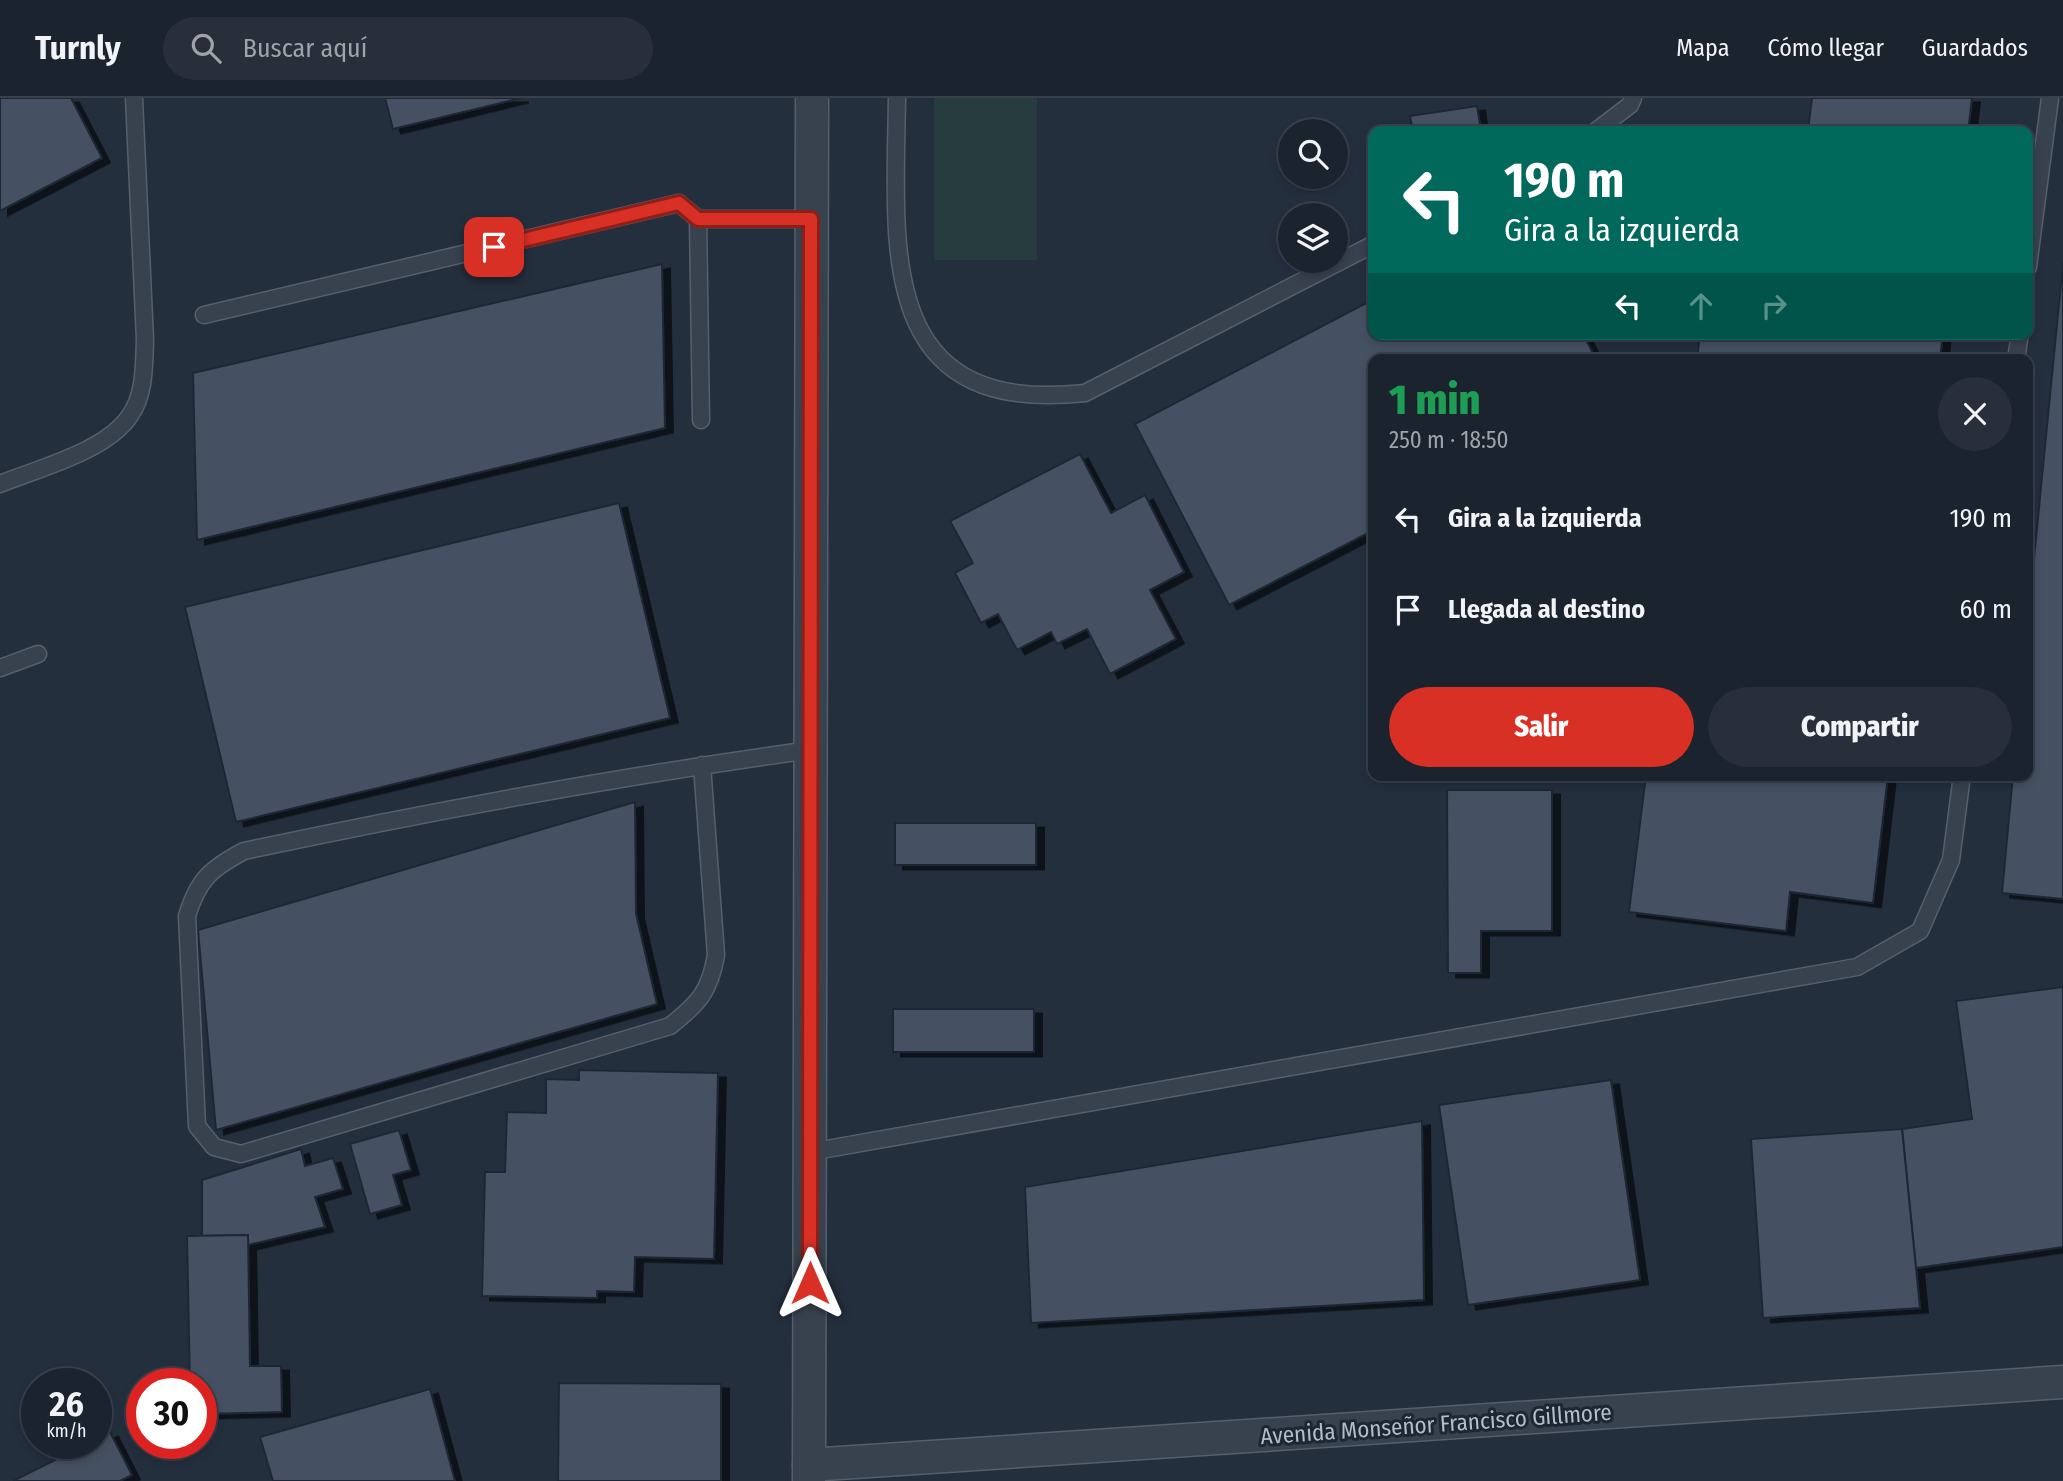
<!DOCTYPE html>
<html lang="es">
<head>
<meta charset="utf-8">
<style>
  :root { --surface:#1b232e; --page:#282f3a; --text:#f1f3f6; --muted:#a0a4aa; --line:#39404a; --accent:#d93025 }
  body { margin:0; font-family:"Fira Sans Condensed",sans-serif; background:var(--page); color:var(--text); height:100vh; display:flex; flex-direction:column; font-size:26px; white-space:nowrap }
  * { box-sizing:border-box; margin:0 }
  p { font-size:23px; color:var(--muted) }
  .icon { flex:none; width:38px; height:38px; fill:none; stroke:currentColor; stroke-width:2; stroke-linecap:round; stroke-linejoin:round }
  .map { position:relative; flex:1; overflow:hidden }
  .side { position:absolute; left:1368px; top:256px; width:665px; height:427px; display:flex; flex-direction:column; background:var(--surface); border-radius:14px; box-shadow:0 4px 10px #0003,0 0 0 2px var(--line) }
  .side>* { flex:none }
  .banner { position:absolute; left:1368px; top:28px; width:665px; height:214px; border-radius:14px; box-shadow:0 4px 10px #0003,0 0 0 2px var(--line); background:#00695c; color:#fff; overflow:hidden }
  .tools { position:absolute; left:1278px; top:21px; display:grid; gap:14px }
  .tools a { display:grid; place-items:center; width:70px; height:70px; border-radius:50%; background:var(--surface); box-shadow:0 4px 10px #0003,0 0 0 2px var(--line); font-size:35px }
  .speed { position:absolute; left:21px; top:1270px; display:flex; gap:14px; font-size:35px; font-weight:700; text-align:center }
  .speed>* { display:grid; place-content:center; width:91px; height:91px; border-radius:50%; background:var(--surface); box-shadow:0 4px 10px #0003,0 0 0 2px var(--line); line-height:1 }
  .speed small { font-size:18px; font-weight:400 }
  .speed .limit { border:10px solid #d22; background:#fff; color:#111 }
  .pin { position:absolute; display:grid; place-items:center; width:60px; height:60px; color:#fff; margin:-30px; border-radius:14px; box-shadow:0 4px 10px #0006 }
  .me { position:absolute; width:77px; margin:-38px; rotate:0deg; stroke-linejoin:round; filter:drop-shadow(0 0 5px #0008) }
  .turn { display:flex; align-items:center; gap:24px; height:147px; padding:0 21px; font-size:32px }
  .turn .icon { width:91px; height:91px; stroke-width:2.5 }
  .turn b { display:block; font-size:49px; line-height:60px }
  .lanes { display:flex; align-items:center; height:66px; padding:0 21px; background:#0003; justify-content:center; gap:35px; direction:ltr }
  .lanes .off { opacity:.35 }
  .round { display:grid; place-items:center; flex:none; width:74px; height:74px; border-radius:37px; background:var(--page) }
  .overview { display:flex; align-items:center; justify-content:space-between; height:119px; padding:0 21px }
  h1 { font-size:42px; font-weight:800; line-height:52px; color:#1e9e55 }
  .action { display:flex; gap:14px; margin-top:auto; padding:14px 21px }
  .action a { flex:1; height:80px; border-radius:42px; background:var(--accent); color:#fff; font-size:28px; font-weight:800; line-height:80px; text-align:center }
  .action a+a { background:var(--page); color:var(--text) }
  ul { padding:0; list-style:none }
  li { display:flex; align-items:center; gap:21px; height:91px; padding:0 21px }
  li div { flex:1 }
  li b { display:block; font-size:26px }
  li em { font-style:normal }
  header { display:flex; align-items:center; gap:42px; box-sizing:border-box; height:98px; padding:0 35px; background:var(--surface); border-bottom:2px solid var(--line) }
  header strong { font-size:33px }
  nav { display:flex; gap:38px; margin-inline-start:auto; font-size:24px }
  .search { width:490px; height:63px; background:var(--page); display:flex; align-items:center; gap:18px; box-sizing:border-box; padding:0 24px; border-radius:38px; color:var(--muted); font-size:26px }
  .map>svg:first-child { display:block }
  .garden { fill:#263c3f }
  .building { fill:#455162; stroke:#1f2835; stroke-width:2; filter:url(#shadow) }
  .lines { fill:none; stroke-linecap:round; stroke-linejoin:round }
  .service-casing { stroke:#565f6c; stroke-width:19 }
  .minor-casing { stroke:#565f6c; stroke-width:35 }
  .service { stroke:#38414e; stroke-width:16 }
  .minor { stroke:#38414e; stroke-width:32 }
  .route-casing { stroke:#8d1f18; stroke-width:18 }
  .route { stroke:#d93025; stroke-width:12 }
  .labels { text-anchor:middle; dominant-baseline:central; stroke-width:6; stroke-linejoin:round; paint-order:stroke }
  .street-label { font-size:23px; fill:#b4bcc9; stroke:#1d2633 }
</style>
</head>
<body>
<header>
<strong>Turnly</strong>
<div class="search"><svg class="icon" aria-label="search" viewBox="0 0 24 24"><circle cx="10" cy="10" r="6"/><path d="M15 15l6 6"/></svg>Buscar aquí</div>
<nav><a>Mapa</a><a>Cómo llegar</a><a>Guardados</a></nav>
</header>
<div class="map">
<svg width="2063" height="1383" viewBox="0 0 2063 1383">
  <defs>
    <filter id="shadow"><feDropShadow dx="8" dy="4.5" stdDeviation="0" flood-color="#0009"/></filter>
  </defs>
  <rect width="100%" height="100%" fill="#242f3e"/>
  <rect class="garden" x="934" y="0" width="103" height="162"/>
  <g class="building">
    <path d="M0 0H71L102 60 0 113Z"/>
    <path d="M385 0H521L393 31Z"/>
    <path d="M1812 0H1972L1968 33H1808Z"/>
    <path d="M1477 8 1481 33H1413L1410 18Z"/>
    <path d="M1726 27 1778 33H1725Z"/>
    <path d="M2063 165V801L2002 795 2013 677H2028V522Z"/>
    <path d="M662 166 665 330 197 442 193 275Z"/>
    <path d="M1374 201V236H1583L1596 261H1374V432L1229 507 1135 326Z"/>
    <path d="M1700 236H1943L1940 261H1697Z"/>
    <path d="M1080 356 1111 415 1145 397 1184 474 1150 492 1176 541 1110 576 1087 531 1057 546 1051 534 1017 552 998 516 981 525 955 475 973 465 950 423Z"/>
    <path d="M619 405 670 620 236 724 185 509Z"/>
    <path d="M1646 677H1888L1873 805 1790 794 1786 833 1629 814Z"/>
    <path d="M1447 692H1552V833H1481V875H1448Z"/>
    <path d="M635 704 636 816 657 906 216 1032 198 832Z"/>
    <rect x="895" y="725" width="141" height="42"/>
    <path d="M2063 889V1149L1916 1170 1902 1031 1972 1021 1956 903Z"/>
    <rect x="893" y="911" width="141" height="43"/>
    <path d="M579 972 718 975 714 1161 635 1159 634 1194 597 1193V1200L482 1198 485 1074H505L507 1014 546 1015V981L579 982Z"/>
    <path d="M1611 982 1640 1182 1468 1207 1439 1007Z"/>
    <path d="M1422 1023 1424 1202 1031 1225 1025 1089Z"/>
    <path d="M1902 1031 1920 1210 1763 1220 1751 1041Z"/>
    <path d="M399 1032 411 1072 393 1077 402 1107 370 1116 350 1046Z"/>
    <path d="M301 1051 305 1068 333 1060 343 1091 315 1099 325 1129 248 1147V1137L202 1138V1082Z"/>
    <path d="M248 1137 250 1268H281L282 1314 201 1316V1286H190L187 1138Z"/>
    <path d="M559 1285 721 1286V1383H558Z"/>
    <path d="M430 1291 455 1383H273L260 1339Z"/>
    <path d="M110 1334 132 1377 120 1383H13L87 1346H96V1341Z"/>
  </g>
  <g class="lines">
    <defs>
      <g id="service">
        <path d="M897 0C895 150 875 318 1085 295L1374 146"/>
        <path d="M1596 33 1630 7 1633 0"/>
        <path d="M698 121 701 322"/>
        <path d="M2028 169 2050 0"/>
        <path d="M204 217 679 105 698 121H811"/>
        <path d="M2016 261 2020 236"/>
        <path d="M0 386C39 370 108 353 131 316 145 295 144 266 145 242L134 0"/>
        <path d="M0 570 38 556"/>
        <path d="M702 667 716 857C710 893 699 905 670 928L241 1056 214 1049 197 1028 187 818C198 782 210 771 244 753 432 713 620 678 811 652"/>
        <path d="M810 1054 1857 869 1920 833 1951 762 1962 677"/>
      </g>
      <g id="minor">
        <path d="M809 1367 2063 1284"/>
        <path d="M809 1383 812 0"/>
      </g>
    </defs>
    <use href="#service" class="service-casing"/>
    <use href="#minor" class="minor-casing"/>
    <use href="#service" class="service"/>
    <use href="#minor" class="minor"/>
  </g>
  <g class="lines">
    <defs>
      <path id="route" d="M494 149 679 105 698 121H811L810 1185"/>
    </defs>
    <use href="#route" class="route-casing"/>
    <use href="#route" class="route"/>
  </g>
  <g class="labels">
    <g class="street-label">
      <text transform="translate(1436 1326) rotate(-4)">Avenida Monseñor Francisco Gillmore</text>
    </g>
  </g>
</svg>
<div class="tools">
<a><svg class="icon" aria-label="search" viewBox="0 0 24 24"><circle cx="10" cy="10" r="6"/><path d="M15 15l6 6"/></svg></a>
<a><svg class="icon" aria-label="layers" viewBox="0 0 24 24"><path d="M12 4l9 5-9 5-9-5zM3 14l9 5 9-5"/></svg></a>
</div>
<div class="speed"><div>26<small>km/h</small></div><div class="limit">30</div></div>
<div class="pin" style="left:494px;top:149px;background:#d93025"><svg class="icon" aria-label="arrive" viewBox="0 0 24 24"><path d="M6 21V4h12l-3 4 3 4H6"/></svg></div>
<svg class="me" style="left:810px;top:1185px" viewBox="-20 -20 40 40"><path d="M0-17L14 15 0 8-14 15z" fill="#d93025" stroke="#fff" stroke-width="4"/></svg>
<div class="banner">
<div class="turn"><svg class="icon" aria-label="left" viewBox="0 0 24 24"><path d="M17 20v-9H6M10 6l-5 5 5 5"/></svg><div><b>190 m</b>Gira a la izquierda</div></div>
<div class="lanes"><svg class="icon" aria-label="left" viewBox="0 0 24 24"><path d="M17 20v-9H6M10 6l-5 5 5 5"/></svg><svg class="icon off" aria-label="ahead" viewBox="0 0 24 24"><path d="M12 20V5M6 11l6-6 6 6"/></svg><svg class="icon off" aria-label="right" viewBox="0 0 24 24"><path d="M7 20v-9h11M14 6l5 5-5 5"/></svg></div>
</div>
<section class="side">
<div class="overview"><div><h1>1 min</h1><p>250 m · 18:50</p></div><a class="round"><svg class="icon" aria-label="close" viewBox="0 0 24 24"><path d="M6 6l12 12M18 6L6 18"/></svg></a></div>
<ul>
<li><svg class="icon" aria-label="left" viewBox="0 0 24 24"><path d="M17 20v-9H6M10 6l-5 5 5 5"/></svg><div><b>Gira a la izquierda</b></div><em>190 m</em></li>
<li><svg class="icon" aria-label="arrive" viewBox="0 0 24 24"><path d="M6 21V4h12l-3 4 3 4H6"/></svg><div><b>Llegada al destino</b></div><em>60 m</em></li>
</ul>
<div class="action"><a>Salir</a><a>Compartir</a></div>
</section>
</div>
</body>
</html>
